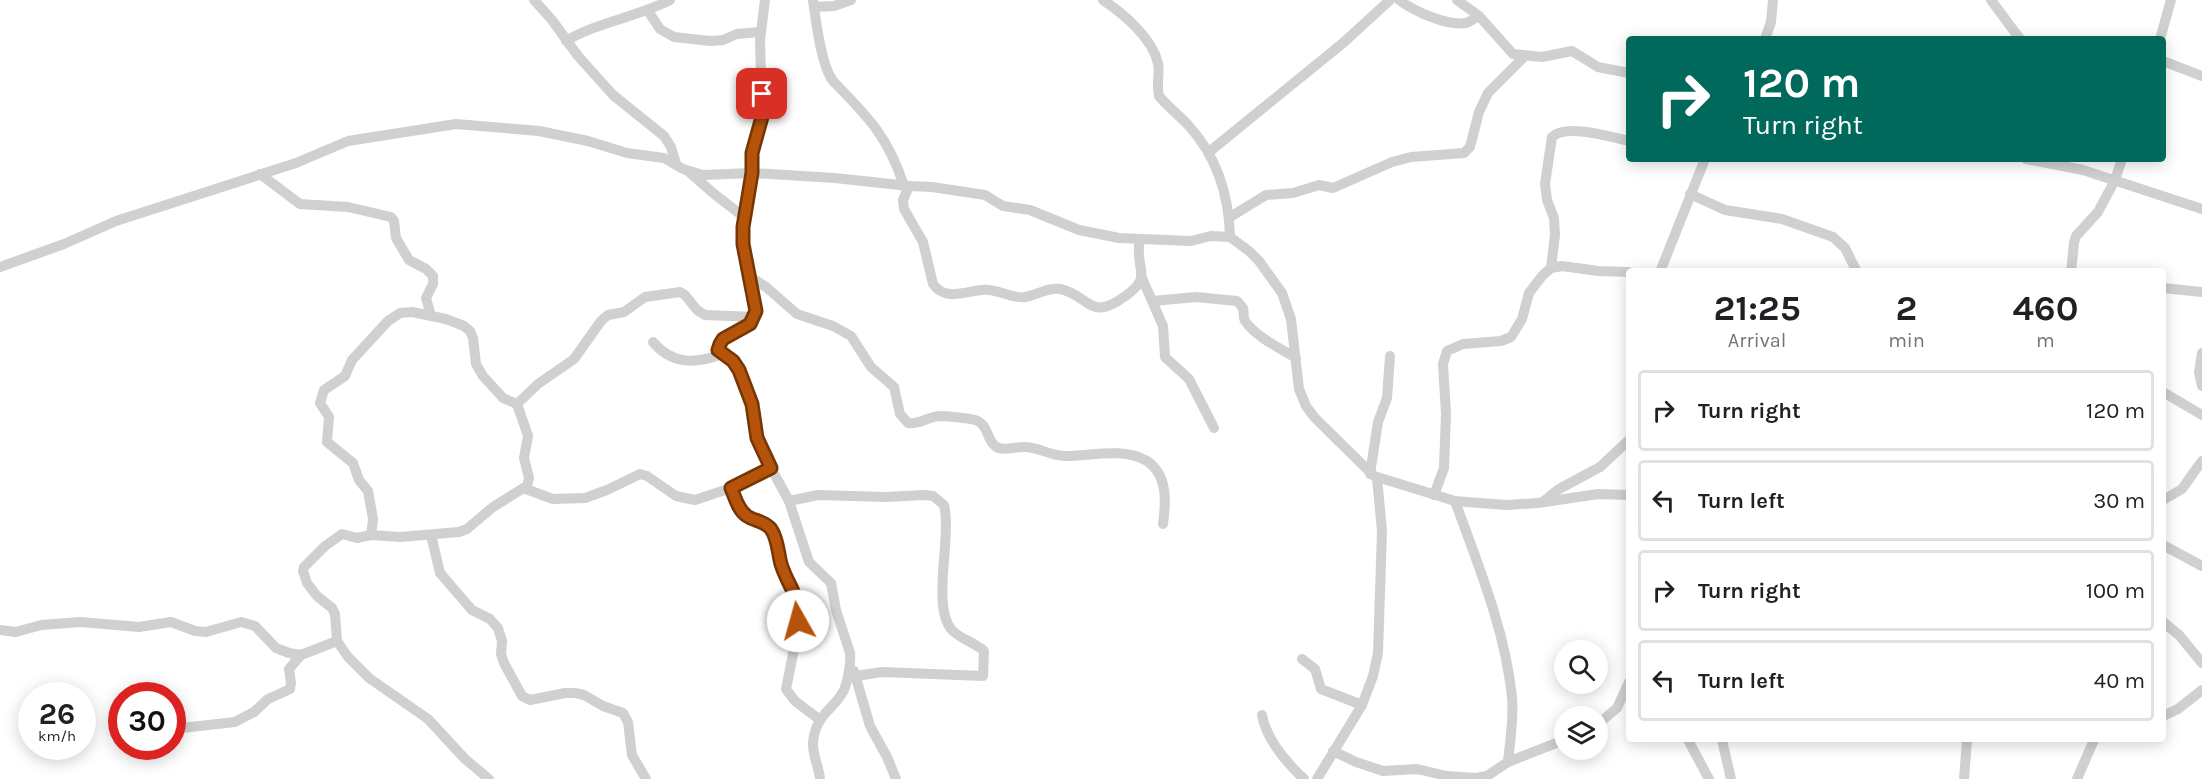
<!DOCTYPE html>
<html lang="en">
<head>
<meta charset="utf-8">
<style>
  :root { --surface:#fff; --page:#f6f6f6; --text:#202124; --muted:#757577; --line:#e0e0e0 }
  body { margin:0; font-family:Karla,sans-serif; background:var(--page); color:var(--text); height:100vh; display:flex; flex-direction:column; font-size:22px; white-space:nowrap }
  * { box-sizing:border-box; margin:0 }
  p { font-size:20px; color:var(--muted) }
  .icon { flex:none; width:33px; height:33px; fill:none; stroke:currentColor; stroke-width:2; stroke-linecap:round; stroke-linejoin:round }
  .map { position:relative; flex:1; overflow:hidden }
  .drawer { position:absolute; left:1626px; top:268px; width:540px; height:474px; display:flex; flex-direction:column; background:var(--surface); border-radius:6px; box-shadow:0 3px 15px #0003 }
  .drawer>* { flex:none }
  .banner { position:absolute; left:1626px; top:36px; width:540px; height:126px; border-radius:6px; box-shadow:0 3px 15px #0003; background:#00695c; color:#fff; overflow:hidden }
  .buttons { position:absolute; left:1554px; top:640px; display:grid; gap:12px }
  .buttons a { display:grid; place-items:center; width:54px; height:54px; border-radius:50%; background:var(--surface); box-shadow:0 3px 15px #0003; font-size:30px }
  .speed { position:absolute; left:18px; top:682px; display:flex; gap:12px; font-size:30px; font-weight:700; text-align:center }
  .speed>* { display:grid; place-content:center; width:78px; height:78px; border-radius:50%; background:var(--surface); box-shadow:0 3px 15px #0003; line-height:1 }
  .speed small { font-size:15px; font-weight:400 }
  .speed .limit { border:9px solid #d22; background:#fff; color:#111 }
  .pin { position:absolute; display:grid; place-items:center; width:51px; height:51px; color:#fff; margin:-26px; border-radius:12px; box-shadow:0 3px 9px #0006 }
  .me { position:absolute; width:66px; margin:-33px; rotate:353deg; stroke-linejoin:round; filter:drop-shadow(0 0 4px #0008) }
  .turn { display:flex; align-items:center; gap:21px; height:126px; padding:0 18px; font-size:27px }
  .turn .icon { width:78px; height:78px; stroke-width:2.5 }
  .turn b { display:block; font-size:42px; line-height:51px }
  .eta { display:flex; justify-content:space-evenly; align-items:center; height:102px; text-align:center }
  .eta b { font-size:36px; font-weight:700; line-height:42px }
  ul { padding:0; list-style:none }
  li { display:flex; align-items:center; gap:18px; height:81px; margin:0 12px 9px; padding:0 6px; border:3px solid var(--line); border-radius:6px }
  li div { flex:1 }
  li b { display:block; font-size:22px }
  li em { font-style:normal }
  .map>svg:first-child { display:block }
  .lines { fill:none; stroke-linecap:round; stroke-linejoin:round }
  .minor { stroke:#d0d0d0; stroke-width:10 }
  .route-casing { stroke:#753606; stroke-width:15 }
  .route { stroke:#b45309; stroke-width:10 }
</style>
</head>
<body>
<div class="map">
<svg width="2202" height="779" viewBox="0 0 2202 779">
  <rect width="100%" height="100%" fill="#fff"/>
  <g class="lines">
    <g class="minor">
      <path d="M534 0 552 20 578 56 613 95 664 136 671 147 676 164"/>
      <path d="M765 0 760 40 762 117 752 153V173L743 227V244L756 311 750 323 723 339 718 347 722 354 733 361 739 370 752 404 759 446 789 501 809 562 831 583 836 610 850 653C851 663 848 680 844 690 834 710 816 713 813 742 812 754 819 767 820 779"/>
      <path d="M813 0C816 21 821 65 833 81 868 117 888 136 904 186"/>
      <path d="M1103 0C1124 14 1152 38 1158 63 1160 74 1156 86 1159 96 1168 107 1179 115 1189 126 1217 157 1229 195 1230 237"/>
      <path d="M1399 0C1414 11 1446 26 1466 23 1470 22 1475 18 1479 16"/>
      <path d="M1457 0 1479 16 1513 54 1542 57 1572 51 1598 67 1629 73"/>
      <path d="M1991 0 2020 39"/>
      <path d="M814 7 834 6 851 0"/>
      <path d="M648 11 660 29 674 37 710 41 723 40 737 34 760 32"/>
      <path d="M1765 39 1771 22 1773 0"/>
      <path d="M2160 39 2171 0"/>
      <path d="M566 41C598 22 637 17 670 0"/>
      <path d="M2163 61 2202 76"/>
      <path d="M1209 152 1343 43 1390 0"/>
      <path d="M2026 159 2083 170 2202 209"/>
      <path d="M688 171 713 193 744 217"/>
      <path d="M260 174 300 204 348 207 391 217 394 221 396 238 409 260 426 269 433 276V284L426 298 431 316"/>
      <path d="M909 186 903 200 904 209 923 242 933 284C947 304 971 288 989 290 1001 291 1013 299 1025 297 1037 295 1048 287 1060 289 1087 294 1089 319 1118 301 1158 276 1133 272 1140 239"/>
      <path d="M1690 194 1725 210 1782 219 1833 237 1845 248 1857 272"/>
      <path d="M1230 217 1266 195 1293 193 1319 185 1333 188 1392 162 1411 157 1464 153 1470 147 1479 112 1488 93 1525 56"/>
      <path d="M0 267 64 244 116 221 296 163 348 141 456 124 539 131 588 141 627 153 664 158 683 169 703 175 752 173 835 178 909 186 932 187 985 195 1003 206 1030 210 1079 230 1119 238 1191 241 1211 236 1230 237 1249 251 1259 261 1282 293 1291 319 1299 389 1306 406 1315 418 1374 476 1455 501 1479 503 1507 505 1538 503 1598 494 1629 495"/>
      <path d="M1551 268 1555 235 1554 218 1547 200 1545 184 1552 137C1565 123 1611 137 1629 141"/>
      <path d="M1660 272 1705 159"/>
      <path d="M2071 272 2074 243 2076 236 2098 212 2115 180 2122 159"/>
      <path d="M749 276 766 287 797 314 833 326 851 336 871 367 894 387 900 414 908 423C918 425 928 417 939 416 946 416 968 418 975 420 988 424 986 437 994 445 1001 453 1015 446 1025 447 1038 447 1051 456 1065 456 1090 456 1124 447 1147 461 1168 475 1166 502 1163 524"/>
      <path d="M1142 278 1163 326 1165 357 1189 379 1214 428"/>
      <path d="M2163 288 2202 292"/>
      <path d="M1153 301 1196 297 1237 301 1243 308C1244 312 1243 317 1245 321 1256 337 1280 348 1296 358"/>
      <path d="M653 342C672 365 696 364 722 354"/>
      <path d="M2202 353 2199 373 2202 386"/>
      <path d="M2163 392 2202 415"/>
      <path d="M1370 474 1378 422 1387 398 1390 356"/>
      <path d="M523 488 553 499 585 498 607 490 640 474 647 476 676 496 695 500 731 488 771 468"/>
      <path d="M731 488 741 510 747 516 765 524 772 530 782 568 797 600V634L786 689 795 701 820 720"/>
      <path d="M1434 495 1444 468 1446 414 1443 364 1447 351 1463 344 1501 341 1511 337 1522 319 1529 293 1542 276 1551 268 1562 266 1598 271 1629 272"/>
      <path d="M2163 500 2182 489 2202 461"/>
      <path d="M789 501 818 495 886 497 925 495 933 496 944 505C952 538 931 607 952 630 960 639 974 642 984 651L983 676 882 672 856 676"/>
      <path d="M1455 501C1478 565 1505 629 1512 697 1514 719 1510 741 1508 762"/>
      <path d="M1543 502 1559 489 1600 467 1629 440"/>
      <path d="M371 535 373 519 368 491 359 480 353 463 327 442 329 417 320 403 324 390 345 376 352 360 388 321 400 313 412 312 446 319 464 326 470 331 473 338 476 364 483 376 503 398 517 404"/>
      <path d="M431 535 440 573 472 610 490 619 498 628 502 641 501 654 504 663 522 696 530 700 565 693H575L584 695 603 706 623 713 628 722 632 755 646 779"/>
      <path d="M2163 545 2202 566"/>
      <path d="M2163 622 2179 635 2202 663"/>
      <path d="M0 630 16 632 41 625 80 622 139 627 171 622 195 631 206 632 241 622 255 626 276 648 289 653 301 655 337 641"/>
      <path d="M1302 659 1315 669 1321 689 1362 705"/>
      <path d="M854 671 870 726 887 757 896 779"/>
      <path d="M1262 715C1266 739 1287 763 1304 779"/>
      <path d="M2163 716 2178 709 2202 690"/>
      <path d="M1598 724 1617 708 1629 682"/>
      <path d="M173 729 235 722 254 712 268 699 290 689 291 683 289 669 301 655"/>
      <path d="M1688 740 1709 779"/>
      <path d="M1722 740 1731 779"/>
      <path d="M1333 751 1356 762 1383 771 1417 769 1447 776 1476 778 1487 776 1508 762 1564 740"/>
      <path d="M489 779 465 759 428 719 369 678 348 657 337 641 335 614 332 608 317 596 307 583 303 571 304 567 325 546 342 534 357 538 371 535 400 537 459 532 467 529 493 507 527 486 529 478 524 458 528 436 517 404 538 384 574 359 601 321 608 315 624 312 645 297 680 292 685 295 697 310 705 315 755 317"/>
      <path d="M1317 779 1362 705 1373 676 1378 653 1382 531 1377 478"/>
      <path d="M1964 779 1967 740"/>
      <path d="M2077 779 2094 740"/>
    </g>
  </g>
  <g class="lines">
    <defs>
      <path id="route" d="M762 94V117L752 153V173L743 227V244L756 311 750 324 723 339 720 344 718 350 733 361 739 370 752 404 757 438 771 468 731 488C735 497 738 510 747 516 754 521 765 521 771 529 778 539 778 553 781 564 789 589 799 592 798 621"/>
    </defs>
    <use href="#route" class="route-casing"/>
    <use href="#route" class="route"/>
  </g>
</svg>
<div class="buttons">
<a><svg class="icon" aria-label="search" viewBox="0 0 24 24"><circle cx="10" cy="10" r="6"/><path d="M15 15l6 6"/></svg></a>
<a><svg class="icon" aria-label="layers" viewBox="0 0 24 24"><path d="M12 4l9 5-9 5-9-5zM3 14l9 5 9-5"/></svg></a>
</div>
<div class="speed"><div>26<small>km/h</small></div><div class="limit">30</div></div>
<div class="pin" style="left:762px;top:94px;background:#d93025"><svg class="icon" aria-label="arrive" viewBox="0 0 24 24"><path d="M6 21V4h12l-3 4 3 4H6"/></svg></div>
<svg class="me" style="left:798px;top:621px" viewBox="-20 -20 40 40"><circle r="19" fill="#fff"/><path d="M0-13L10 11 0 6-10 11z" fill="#b45309"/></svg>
<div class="banner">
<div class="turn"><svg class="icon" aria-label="right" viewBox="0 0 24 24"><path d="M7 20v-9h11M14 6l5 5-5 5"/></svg><div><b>120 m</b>Turn right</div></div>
</div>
<section class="drawer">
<div class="eta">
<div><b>21:25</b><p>Arrival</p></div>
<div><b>2</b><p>min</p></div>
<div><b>460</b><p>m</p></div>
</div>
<ul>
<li><svg class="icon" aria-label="right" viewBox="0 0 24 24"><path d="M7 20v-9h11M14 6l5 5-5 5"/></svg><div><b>Turn right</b></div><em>120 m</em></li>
<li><svg class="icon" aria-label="left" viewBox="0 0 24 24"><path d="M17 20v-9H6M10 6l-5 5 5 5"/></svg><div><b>Turn left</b></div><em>30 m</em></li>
<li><svg class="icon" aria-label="right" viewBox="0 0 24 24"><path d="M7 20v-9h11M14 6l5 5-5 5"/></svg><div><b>Turn right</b></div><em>100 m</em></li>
<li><svg class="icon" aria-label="left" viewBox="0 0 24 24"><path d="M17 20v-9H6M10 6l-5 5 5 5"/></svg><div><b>Turn left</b></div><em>40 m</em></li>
</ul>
</section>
</div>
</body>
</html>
